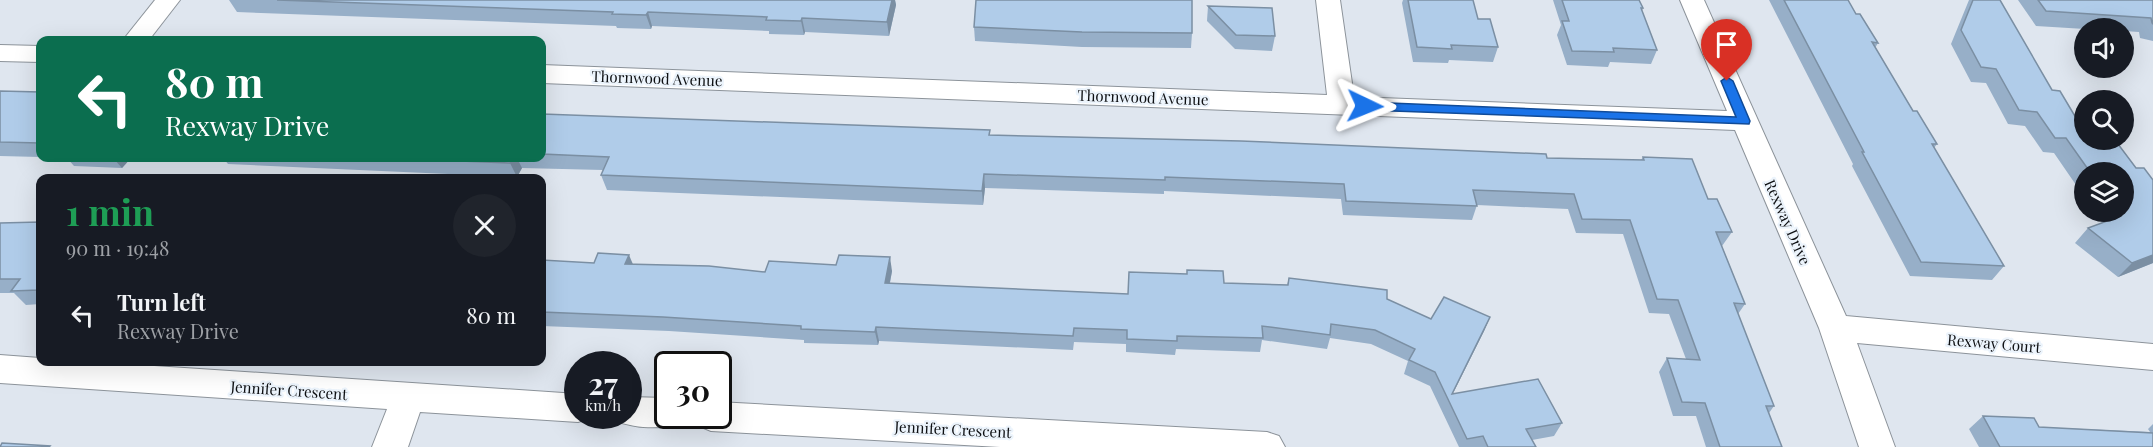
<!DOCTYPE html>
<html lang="en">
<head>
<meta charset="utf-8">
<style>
  :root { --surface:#171b24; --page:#20242c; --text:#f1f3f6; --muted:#9ea1a6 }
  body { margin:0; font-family:"Playfair Display",serif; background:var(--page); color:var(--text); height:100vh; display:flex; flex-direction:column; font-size:22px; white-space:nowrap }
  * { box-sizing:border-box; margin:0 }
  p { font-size:20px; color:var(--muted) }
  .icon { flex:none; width:33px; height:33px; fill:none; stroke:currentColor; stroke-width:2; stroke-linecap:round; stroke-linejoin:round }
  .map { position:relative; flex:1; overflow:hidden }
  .drawer { position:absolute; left:36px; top:174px; width:510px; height:192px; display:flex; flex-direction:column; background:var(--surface); border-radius:12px; box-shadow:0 6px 24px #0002 }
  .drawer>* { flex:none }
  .top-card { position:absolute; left:36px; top:36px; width:510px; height:126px; border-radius:12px; box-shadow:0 6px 24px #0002; background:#0b6e4f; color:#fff; overflow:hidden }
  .buttons { position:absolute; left:2074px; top:18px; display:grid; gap:12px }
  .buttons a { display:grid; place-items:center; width:60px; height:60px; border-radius:50%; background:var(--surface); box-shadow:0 6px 24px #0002; font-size:30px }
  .speed { position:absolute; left:564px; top:351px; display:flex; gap:12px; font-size:30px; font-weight:700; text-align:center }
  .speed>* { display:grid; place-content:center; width:78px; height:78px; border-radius:50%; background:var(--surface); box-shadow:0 6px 24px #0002; line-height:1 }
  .speed small { font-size:15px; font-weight:400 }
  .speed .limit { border:3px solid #111; border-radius:9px; background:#fff; color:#111 }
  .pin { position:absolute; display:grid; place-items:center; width:51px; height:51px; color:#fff; margin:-62px -26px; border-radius:50% 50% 50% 0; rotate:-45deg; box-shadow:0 0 6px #0007 }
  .pin .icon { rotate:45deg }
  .me { position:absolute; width:66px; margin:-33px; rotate:92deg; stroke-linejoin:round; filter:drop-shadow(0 0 4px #0008) }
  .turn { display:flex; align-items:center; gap:21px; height:126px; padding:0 30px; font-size:27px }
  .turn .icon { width:78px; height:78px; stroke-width:2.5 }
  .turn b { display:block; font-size:42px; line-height:51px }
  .round { display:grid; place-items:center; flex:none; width:63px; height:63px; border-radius:32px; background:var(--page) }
  .summary { display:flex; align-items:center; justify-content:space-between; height:102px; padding:0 30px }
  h1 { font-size:36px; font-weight:700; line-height:45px; color:#1e9e55 }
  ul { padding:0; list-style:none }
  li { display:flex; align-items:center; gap:18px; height:78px; padding:0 30px }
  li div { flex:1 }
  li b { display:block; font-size:22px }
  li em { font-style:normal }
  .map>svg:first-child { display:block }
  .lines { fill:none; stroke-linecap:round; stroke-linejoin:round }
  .street-casing { stroke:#8c939a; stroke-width:2 }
  .street { fill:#fff; fill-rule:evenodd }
  .wall { fill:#97afc8 }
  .shaded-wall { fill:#7b8fa3 }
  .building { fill:#b0cce9; stroke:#7b8fa3; stroke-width:1.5 }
  .route { fill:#1a73e8; stroke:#114b97; stroke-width:1.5 }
  .labels { text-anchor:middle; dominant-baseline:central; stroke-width:4.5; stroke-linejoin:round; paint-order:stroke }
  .street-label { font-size:15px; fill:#0d0f12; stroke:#ecf4fc }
</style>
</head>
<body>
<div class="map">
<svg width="2153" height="447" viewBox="0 0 2153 447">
  <rect width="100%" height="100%" fill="#dfe6ef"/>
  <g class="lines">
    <defs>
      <g id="street">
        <path d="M155 0H180L149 40H123Z"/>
        <path d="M1316 0H1340L1354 97 1727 111 1680 0H1704L1846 316 2153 344V370L1857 343 1895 447H1859L1819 328 1735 130 542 83V65L1327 95Z"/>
        <path d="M0 45 40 46V62L0 61Z"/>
        <path d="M0 355 40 358V362H94L578 394V416H591L590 418 578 422 420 412 408 447H372L387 409 0 383Z"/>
        <path d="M628 397 668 398V416H684L680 423C661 430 635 428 616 421L613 416H628Z"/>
        <path d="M718 402 1267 432 1279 436 1285 447H1000L711 431 699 426 694 416H718Z"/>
      </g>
    </defs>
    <use href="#street" class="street-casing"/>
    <use href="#street" class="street"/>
  </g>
  <g class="wall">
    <path d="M229 0H895L896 5 889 36 805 32 804 35 769 34V31L652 26 651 29 617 28 616 26 237 12Z"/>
    <path d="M1403 0H1408L1478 19 1498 47 1493 62 1449 60 1448 63 1413 62 1402 3Z"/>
    <path d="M1553 0H1639L1643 8 1642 11 1657 50 1651 64 1610 62 1608 67 1567 65 1557 35 1561 25Z"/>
    <path d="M1769 0H1848L1856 14 1878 43 1875 48 1913 111 1937 144 1934 148 2004 266 1992 280 1910 276 1852 166 1853 164Z"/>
    <path d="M1969 0H2000L2052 90 2060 91 2079 123H2085V140H2115L2136 168H2144L2153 180V263L2118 277 2075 243 2088 228 2102 223 2095 212H2124V172H2085V198L2054 153 2043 152 2025 126 2008 124 1986 83 1971 82 1951 44Z"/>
    <path d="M2018 0H2153V41L2140 38 2139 32 2124 31V28L2085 29 2036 26Z"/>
    <path d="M1208 6 1275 36 1272 51 1235 49 1207 21Z"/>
    <path d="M974 27 1192 33 1191 48 1082 47 975 41Z"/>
    <path d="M0 91 40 92V157L0 156Z"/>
    <path d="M542 114 990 135 1547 158 1641 160 1643 157 1708 199 1732 232 1722 246 1745 304 1738 314 1774 406 1769 413 1782 447H1706L1696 416H1673L1659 372 1667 358 1686 359 1669 314 1649 313 1623 234 1576 233 1568 209 1477 205 1472 220 1418 218 1343 215 1341 199 1164 191V194L985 188 983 205 927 203 607 190 601 175 603 170 522 168 517 177 470 175 228 164 223 158H542Z"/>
    <path d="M56 158H131L122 168 74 166 67 158Z"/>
    <path d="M40 222V304L26 305 14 293H0V223Z"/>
    <path d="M542 260 594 263 633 264 765 272 892 271 890 283 1128 294 1129 272 1224 283 1287 285 1289 278 1387 299 1431 319 1490 317 1484 331 1453 393 1562 423 1554 436 1532 440 1536 447H1459L1430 386 1404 374 1408 361 1371 344 1330 338 1327 349 1262 340 1260 352 1176 349 1175 355 1126 352V344L1074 342 1073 350 879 341 878 345 804 343V340L669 331 542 326Z"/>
    <path d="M1983 416 2039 427 2150 432 2148 429 2153 424V447H1979L1969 429Z"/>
  </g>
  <g class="shaded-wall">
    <path d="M892 0H895L896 5 889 36 887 22Z"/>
    <path d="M648 12 652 26 651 29 646 15Z"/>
    <path d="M802 18 805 32 804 35 801 21Z"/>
    <path d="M113 158H131L122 168Z"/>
    <path d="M513 158H517L522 168 517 177 510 163Z"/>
    <path d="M984 174 985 188 983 205 982 191Z"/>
    <path d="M629 255 635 269 625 264Z"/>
    <path d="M2153 255V263L2118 277 2132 263Z"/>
    <path d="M890 257 892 271 887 297 885 283Z"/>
    <path d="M1490 317 1484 331 1449 401 1452 394Z"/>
    <path d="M876 327 879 341 878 345 875 332Z"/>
  </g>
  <g class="building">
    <path d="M277 0H892L887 22 802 18 801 21 766 20 767 17 648 12 646 15 612 14 613 12Z"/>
    <path d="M976 0H1192V33L1082 32 974 27Z"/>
    <path d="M1408 0H1473L1478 19H1490L1498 47 1451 45 1452 49 1417 47Z"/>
    <path d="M1562 0H1639L1643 8H1641L1657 50 1613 48 1614 52 1572 51 1562 21H1569Z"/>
    <path d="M1784 0H1848L1856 14H1860L1878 43 1872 42 1913 111H1917L1937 144H1932L2004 266 1921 262 1862 152H1864Z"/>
    <path d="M1973 0H2000L2052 90 2060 91 2079 123H2085V140H2115L2136 168H2144L2153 180V255L2132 263 2088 228 2121 216 2118 212H2124V172H2090L2066 138H2055L2037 112 2019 110 1996 69 1981 67 1961 30Z"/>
    <path d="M2038 0H2153V24L2152 23 2151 18 2046 11Z"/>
    <path d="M1208 6 1272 8 1275 36 1236 35Z"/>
    <path d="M0 91 40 92V143L0 142Z"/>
    <path d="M542 114 990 130 989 135 1241 141 1546 154 1547 158 1644 160 1643 157 1692 159 1708 199H1717L1732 232H1716L1745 304 1734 303 1774 406H1766L1782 447H1720L1705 403 1682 402 1667 358 1700 360 1678 300 1657 299 1630 220 1582 219 1574 194 1473 190 1477 206 1346 201 1344 184 1165 177V180L984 174 982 191 601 175 609 157 542 154Z"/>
    <path d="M383 158H513L510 163Z"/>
    <path d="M40 222V290L11 291 20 279H0V223Z"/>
    <path d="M598 253 629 255 625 264 709 266 765 272 769 261 836 265 839 255 890 257 885 283 1128 294 1129 272 1187 274V270L1223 271 1224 283 1288 285 1289 278 1387 290V299L1431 319 1444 297 1490 317 1452 394 1538 379 1562 423 1526 429 1536 447H1488L1483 436 1467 439 1435 372 1409 360 1415 349 1375 330 1331 324 1330 335 1262 326 1263 338 1177 336V341L1127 339V330L1074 328 1073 336 876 327 875 332 801 329V326L663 317 542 312V260L594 263Z"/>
    <path d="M1983 416 2034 418 2039 427 2153 433V447H2000Z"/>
    <path d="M2 443 50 446 49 447H0Z"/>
  </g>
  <path class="route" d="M1727 77 1733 81 1750 121 1749 124 1365 110 1359 106 1365 102 1736 117 1721 81Z"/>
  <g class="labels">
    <g class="street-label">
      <text transform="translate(657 78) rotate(2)">Thornwood Avenue</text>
      <text transform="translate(1143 97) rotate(2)">Thornwood Avenue</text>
      <text transform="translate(1788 222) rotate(66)">Rexway Drive</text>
      <text transform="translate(1994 343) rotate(5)">Rexway Court</text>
      <text transform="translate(289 390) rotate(4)">Jennifer Crescent</text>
      <text transform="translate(953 429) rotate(3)">Jennifer Crescent</text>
    </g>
  </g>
</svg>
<div class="buttons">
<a><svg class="icon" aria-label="sound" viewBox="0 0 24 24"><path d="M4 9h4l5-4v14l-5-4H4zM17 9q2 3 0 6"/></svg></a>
<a><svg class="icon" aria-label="search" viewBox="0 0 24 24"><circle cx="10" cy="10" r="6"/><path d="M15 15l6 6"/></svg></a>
<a><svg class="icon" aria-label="layers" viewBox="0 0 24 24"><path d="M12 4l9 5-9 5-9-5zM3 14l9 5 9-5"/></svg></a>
</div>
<div class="speed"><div>27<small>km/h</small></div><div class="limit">30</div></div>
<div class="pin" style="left:1727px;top:81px;background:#d93025"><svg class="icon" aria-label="arrive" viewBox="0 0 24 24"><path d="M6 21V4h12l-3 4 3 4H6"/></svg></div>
<svg class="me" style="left:1365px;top:106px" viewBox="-20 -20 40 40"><path d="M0-17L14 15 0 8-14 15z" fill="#1a73e8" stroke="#fff" stroke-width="4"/></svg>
<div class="top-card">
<div class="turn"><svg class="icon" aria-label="left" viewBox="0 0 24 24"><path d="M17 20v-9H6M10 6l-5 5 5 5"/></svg><div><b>80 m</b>Rexway Drive</div></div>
</div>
<section class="drawer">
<div class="summary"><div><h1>1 min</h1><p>90 m · 19:48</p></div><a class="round"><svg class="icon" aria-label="close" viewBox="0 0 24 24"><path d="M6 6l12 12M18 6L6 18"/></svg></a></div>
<ul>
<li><svg class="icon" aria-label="left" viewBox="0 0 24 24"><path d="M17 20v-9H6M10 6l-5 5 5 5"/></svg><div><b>Turn left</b><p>Rexway Drive</p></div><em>80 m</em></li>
</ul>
</section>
</div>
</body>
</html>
